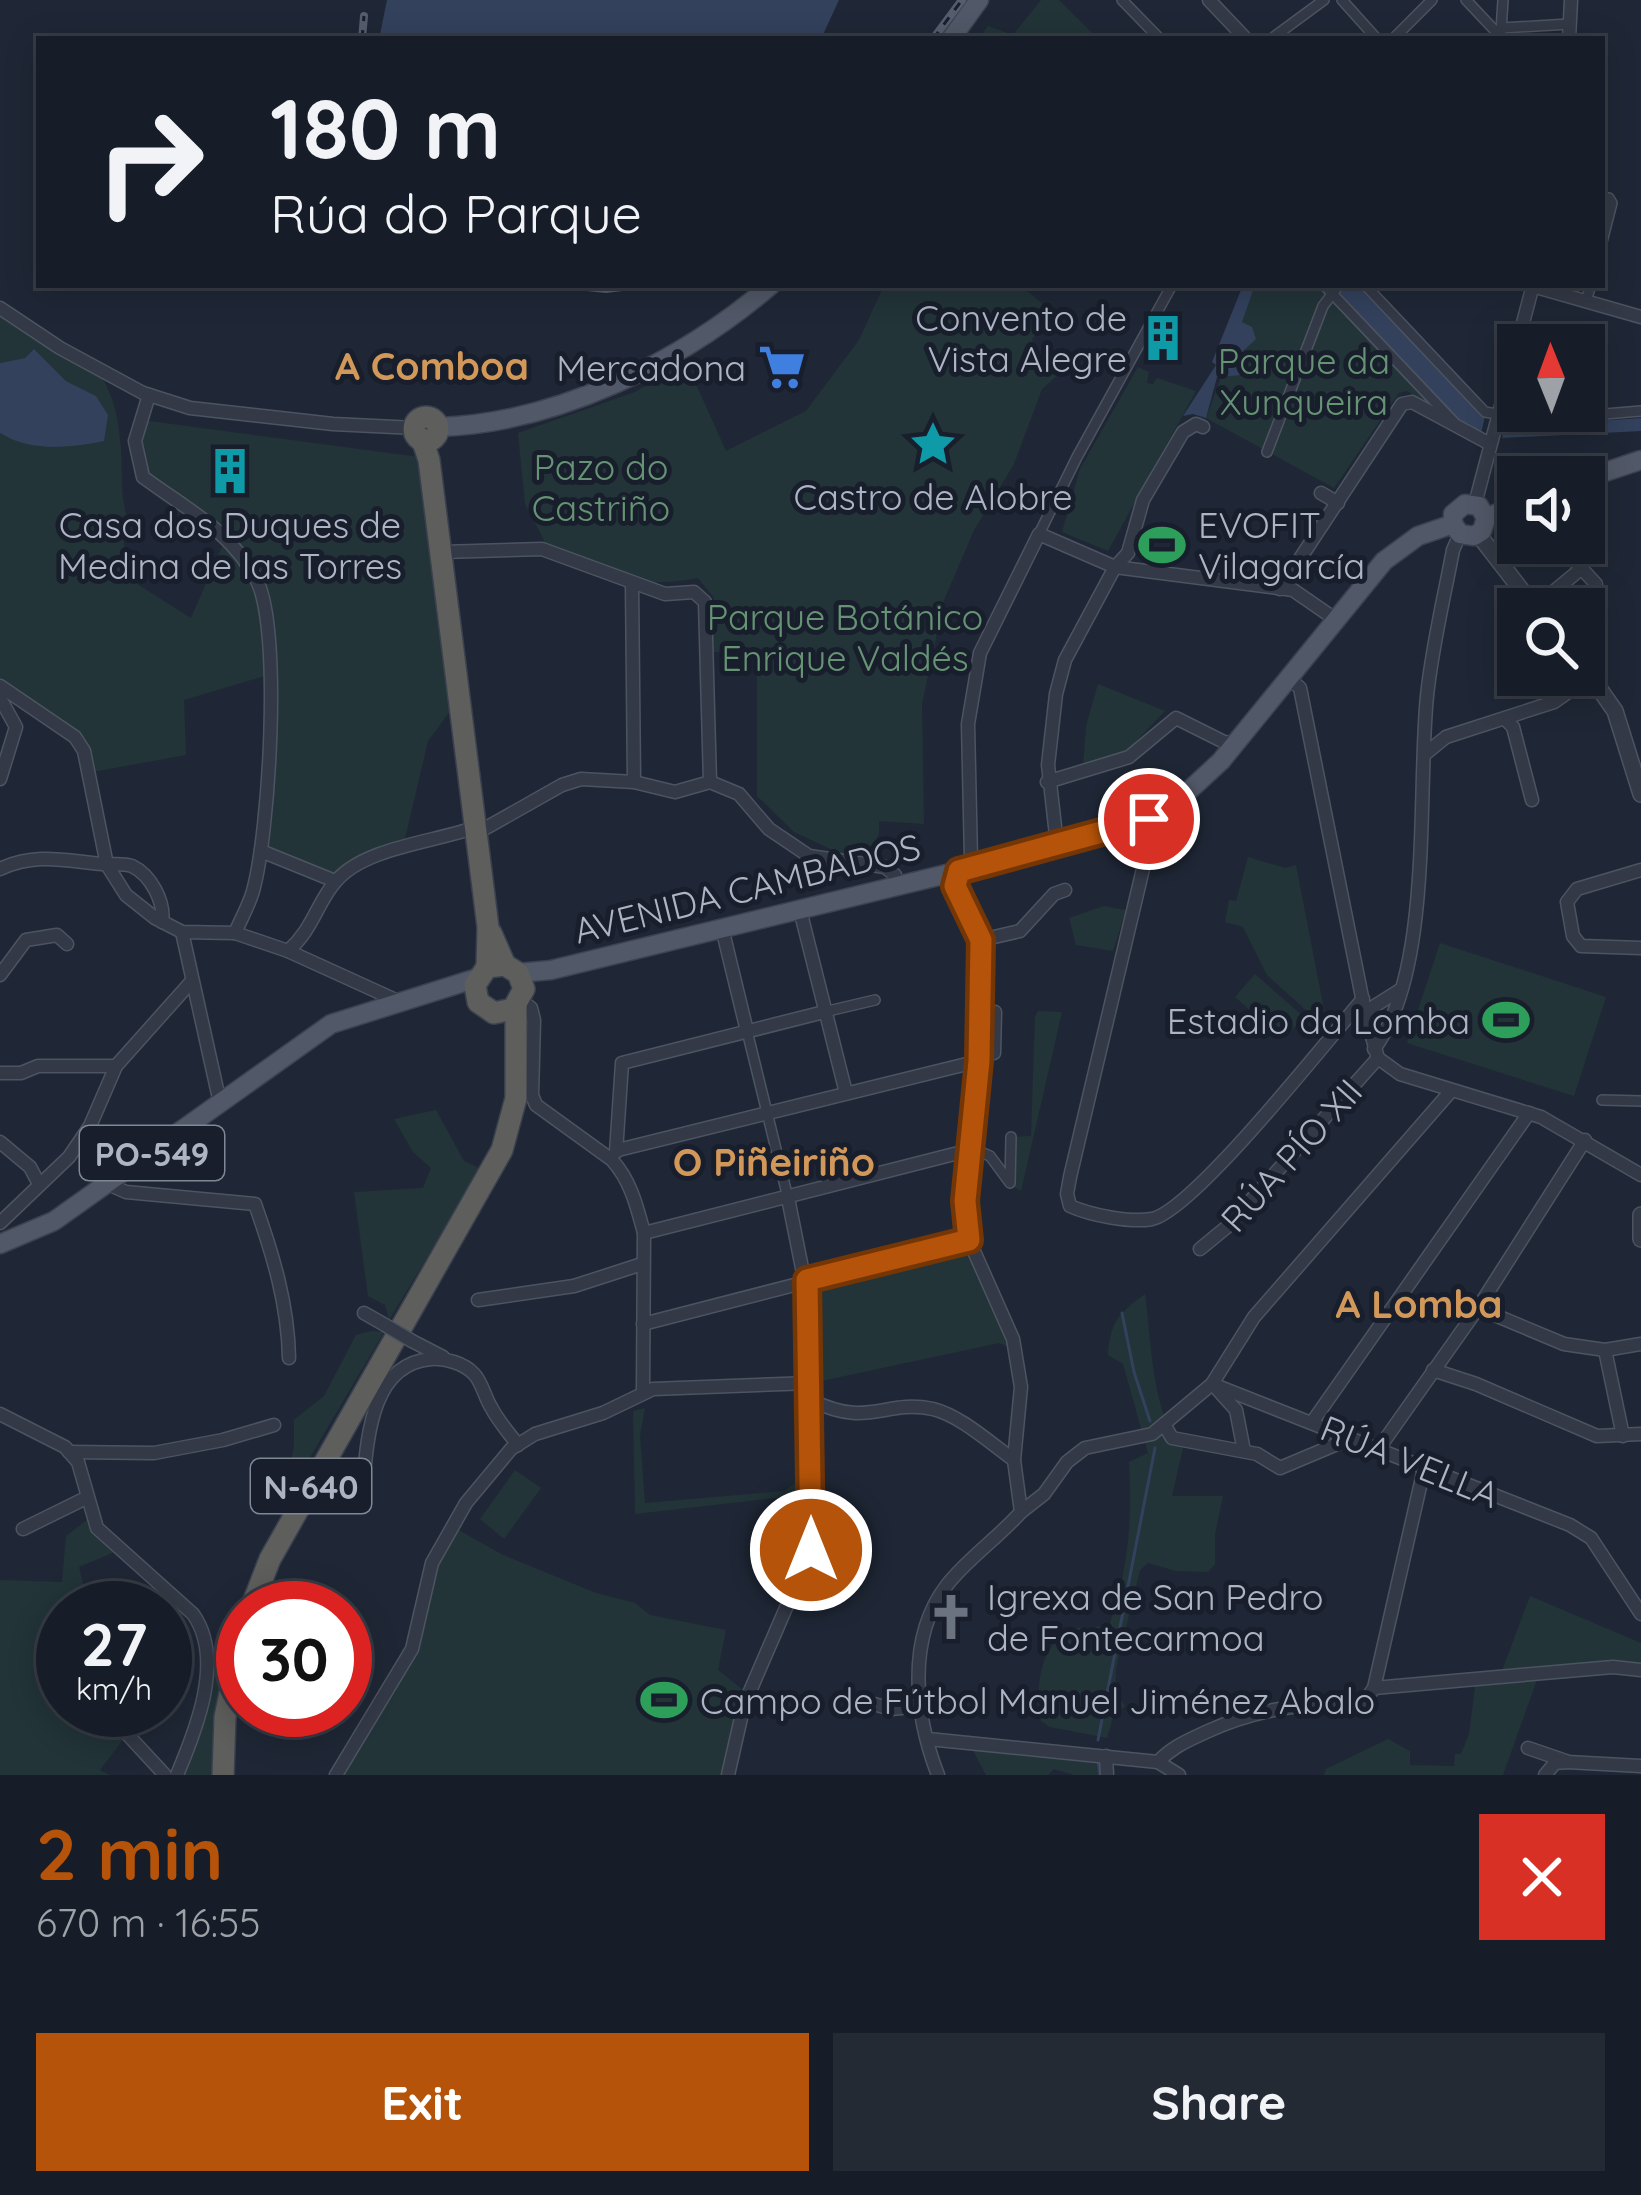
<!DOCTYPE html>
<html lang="en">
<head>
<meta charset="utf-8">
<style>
  :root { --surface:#171d28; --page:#242a34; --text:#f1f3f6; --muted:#9ea2a8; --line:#363b45; --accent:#b45309 }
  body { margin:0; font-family:Quicksand,sans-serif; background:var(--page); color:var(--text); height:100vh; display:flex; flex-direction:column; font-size:45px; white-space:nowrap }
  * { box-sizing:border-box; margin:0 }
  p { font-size:39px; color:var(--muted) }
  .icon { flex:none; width:66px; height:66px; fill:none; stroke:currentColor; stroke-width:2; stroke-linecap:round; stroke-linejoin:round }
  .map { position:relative; height:1775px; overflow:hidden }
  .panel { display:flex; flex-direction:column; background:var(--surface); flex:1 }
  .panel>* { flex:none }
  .hud { position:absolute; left:36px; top:36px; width:1569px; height:252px; border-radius:0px; box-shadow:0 6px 30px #0003,0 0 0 3px var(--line); background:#171d28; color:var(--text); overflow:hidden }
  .needle { width:78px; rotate:359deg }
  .controls { position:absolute; left:1497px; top:324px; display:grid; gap:24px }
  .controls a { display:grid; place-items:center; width:108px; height:108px; border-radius:0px; background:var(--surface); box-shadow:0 6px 30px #0003,0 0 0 3px var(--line); font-size:60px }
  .speed { position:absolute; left:36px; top:1581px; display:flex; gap:24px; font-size:60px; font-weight:700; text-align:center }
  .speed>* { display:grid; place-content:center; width:156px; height:156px; border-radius:50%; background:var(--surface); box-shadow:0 6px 30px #0003,0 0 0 3px var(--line); line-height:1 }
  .speed small { font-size:30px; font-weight:400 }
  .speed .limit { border:18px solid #d22; background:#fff; color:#111 }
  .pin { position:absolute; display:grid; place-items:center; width:102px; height:102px; color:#fff; margin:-51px; border:6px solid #fff; border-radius:50%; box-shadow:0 3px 12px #0007 }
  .me { position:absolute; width:132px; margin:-66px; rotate:0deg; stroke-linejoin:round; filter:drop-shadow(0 0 9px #0008) }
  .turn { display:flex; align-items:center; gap:42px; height:252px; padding:0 36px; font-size:54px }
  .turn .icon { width:156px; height:156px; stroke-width:2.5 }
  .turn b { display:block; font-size:84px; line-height:102px }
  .round { display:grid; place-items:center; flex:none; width:126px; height:126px; border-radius:0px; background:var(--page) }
  .summary { display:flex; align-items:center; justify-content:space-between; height:204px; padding:0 36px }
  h1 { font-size:72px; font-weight:700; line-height:90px; color:var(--accent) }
  .button { display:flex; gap:24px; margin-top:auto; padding:24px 36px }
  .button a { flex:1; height:138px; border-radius:0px; background:var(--accent); color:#fff; font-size:48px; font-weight:700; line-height:138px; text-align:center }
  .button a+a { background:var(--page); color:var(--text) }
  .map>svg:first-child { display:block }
  .green { fill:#223438 }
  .water { fill:#33415d }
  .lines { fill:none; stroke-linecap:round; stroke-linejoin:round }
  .stream { stroke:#33415d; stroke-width:3 }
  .pedestrian-casing { stroke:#4d5461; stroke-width:12 }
  .minor-casing { stroke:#4d5461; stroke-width:15 }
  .tertiary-casing { stroke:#4d5461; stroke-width:18 }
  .primary-casing { stroke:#3c4250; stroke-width:21 }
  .trunk-casing { stroke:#3a414e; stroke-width:24 }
  .pedestrian { stroke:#333946; stroke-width:9 }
  .minor { stroke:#333946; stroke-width:12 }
  .tertiary { stroke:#333946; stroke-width:15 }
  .primary { stroke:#515867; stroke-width:18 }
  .trunk { stroke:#5e5e5c; stroke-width:21 }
  .rail-casing { stroke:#555d6e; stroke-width:8 }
  .rail { stroke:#181e2b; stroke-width:3; stroke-dasharray:9; stroke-linecap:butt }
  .minor-bridge-casing { stroke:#4d5461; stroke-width:15; stroke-linecap:butt }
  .minor-bridge { stroke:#333946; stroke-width:12 }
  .route-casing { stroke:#753606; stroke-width:30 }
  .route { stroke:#b45309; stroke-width:21 }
  .labels { text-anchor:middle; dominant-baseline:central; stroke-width:10; stroke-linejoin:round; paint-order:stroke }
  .shield { fill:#181e2b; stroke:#808795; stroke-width:3 }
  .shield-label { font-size:33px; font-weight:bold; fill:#adb4c3 }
  .poi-label { font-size:36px; fill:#adb4c3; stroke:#181e2b; text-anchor:end }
  .park-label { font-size:36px; fill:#659374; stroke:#181e2b }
  .street-label { font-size:36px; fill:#adb4c3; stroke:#181e2b }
  .neighbourhood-label { font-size:39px; font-weight:bold; fill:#d1985a; stroke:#181e2b }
</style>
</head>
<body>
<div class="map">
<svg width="1641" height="1775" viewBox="0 0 1641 1775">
  <rect width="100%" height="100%" fill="#1f2736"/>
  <g class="green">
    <path d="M1041 0H1059L1098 39H978L988 26 1013 35Z"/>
    <path d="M884 285H1026L1025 289 1055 314 1032 339 1038 360 1058 375 1042 389 1014 464 974 530 944 600 922 704 924 824 879 821V834L863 864 794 832 757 796V654L713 652 714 598 698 578C628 591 606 573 542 549L544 540 525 504 518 433 635 392 686 362 726 451 806 411 859 340Z"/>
    <path d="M1255 285H1321L1435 402 1432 406 1407 391 1399 393 1334 488 1206 418Z"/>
    <path d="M0 309C73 348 115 355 121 449 123 482 119 500 132 532L124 539 126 577 191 618 225 540 143 477 135 441 142 420 419 457 460 698 428 741 403 847 335 881 261 851 268 675 184 700 186 755 92 772 75 737 0 684V433L8 438 96 396 66 381 34 349 25 358 0 363Z"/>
    <path d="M1138 367 1149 372 1147 383 1153 384 1157 378 1196 391 1108 551 1062 532 1080 469Z"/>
    <path d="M1098 684 1165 711 1126 752 1083 767 1086 726Z"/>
    <path d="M1248 857 1285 868 1296 865 1328 1030 1267 975 1243 927 1225 922 1229 900 1236 901Z"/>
    <path d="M1104 906 1126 910 1113 951 1076 945 1069 918Z"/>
    <path d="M1440 943 1606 997 1574 1096 1407 1043Z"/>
    <path d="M1255 974 1304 1017 1283 1039 1235 997Z"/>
    <path d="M1038 1011 1062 1012 1021 1191 1012 1186 1013 1137 1031 1136 1035 1017Z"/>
    <path d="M436 1110 464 1161 481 1169 389 1320 385 1305 368 1296 354 1192 423 1188 431 1168 413 1152 394 1119Z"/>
    <path d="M969 1240 1014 1349 999 1343 812 1383 811 1494 635 1514 633 1411 645 1408 640 1436 645 1503 784 1491 801 1479 802 1392 811 1383 807 1279Z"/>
    <path d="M1145 1294C1151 1337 1152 1418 1183 1448L1172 1496H1223L1215 1534V1564L1208 1572 1176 1571 1148 1563 1140 1570 1116 1668 1115 1691 1125 1706 1113 1717 1107 1738 1050 1727 1041 1721C1034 1690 1040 1637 1078 1628 1087 1626 1099 1627 1109 1626 1128 1572 1133 1518 1129 1462L1148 1453 1123 1364 1108 1355C1110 1322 1119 1313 1145 1294Z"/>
    <path d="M371 1331 384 1332 279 1510 294 1447V1420L324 1396 356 1335Z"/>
    <path d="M515 1470 541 1488 504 1539 480 1519Z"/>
    <path d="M92 1516 119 1550 79 1567 89 1608H63V1710H100L101 1720 122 1741 100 1770 109 1775H0V1580L62 1582 66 1536Z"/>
    <path d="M457 1529 503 1555 596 1593 635 1603 650 1615 726 1630 718 1670 743 1690 724 1775H338L406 1648 432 1563Z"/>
    <path d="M1530 1596 1641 1643V1670L1539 1674 1503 1775H1324L1326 1769 1388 1739 1410 1751V1765L1454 1766 1455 1754H1461L1469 1734 1476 1679 1500 1676Z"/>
    <path d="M207 1655 228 1657 214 1775H183L197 1743Z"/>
    <path d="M968 1741 1081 1754 1103 1763V1775H1074L1054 1769 1048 1775H986Z"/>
  </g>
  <g class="water">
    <path d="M387 0H839L821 39H379Z"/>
    <path d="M1243 285H1255L1242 322 1252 327 1256 339 1243 351 1241 375 1217 377 1206 418 1193 414 1183 416 1216 365 1212 362Z"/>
    <path d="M1349 285H1359L1485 416 1481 434 1459 422 1337 296Z"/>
    <path d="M34 349 66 381 96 396 108 415 104 441C71 448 29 452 0 433V363L25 358Z"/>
    <path d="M1641 418V431L1502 438 1507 422 1568 423Z"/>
  </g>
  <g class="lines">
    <g class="stream">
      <path d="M1122 1313 1134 1372 1150 1421"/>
      <path d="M1098 1740 1155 1448"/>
      <path d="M1098 1761 1100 1775"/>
    </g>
    <defs>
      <g id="pedestrian">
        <path d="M1122 0 1160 39"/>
        <path d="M1342 0 1377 39"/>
        <path d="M1466 0 1501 37"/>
        <path d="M1501 28 1569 24"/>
        <path d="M1501 31 1503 0"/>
        <path d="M1271 39 1324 0"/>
        <path d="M1393 39 1432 0"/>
        <path d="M1602 199 1609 198 1612 203 1602 242"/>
        <path d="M1324 285 1454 422"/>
        <path d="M1365 285 1485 412 1533 420 1641 411"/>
        <path d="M1586 301 1591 285"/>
        <path d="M1267 452 1323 306 1339 285"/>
        <path d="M1039 534 1077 457 1172 285"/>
        <path d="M824 1012 875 1000"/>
        <path d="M747 1031 788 1198"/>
        <path d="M1602 1100 1641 1101"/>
        <path d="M978 1151 990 1156 1010 1183 1011 1137"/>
      </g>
      <g id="minor">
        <path d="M1209 0 1246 39"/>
        <path d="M1569 39 1571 0"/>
        <path d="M1529 285 1641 317"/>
        <path d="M0 308 60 348 143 393 190 408 333 424 415 428"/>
        <path d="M149 395 135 441 143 477C186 509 232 531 257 581 282 631 269 834 253 891 249 905 241 919 235 933"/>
        <path d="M1321 493 1338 503"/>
        <path d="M1475 504 1533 285"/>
        <path d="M1558 543 1596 584"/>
        <path d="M442 552 542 549 665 594 694 592 705 602 710 782"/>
        <path d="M632 583 634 782"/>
        <path d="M1280 589 1402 404 1412 402 1490 444"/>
        <path d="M1535 607 1582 568"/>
        <path d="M1288 677 1300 688 1365 1012 1378 1058 1400 1074 1541 1117 1641 1175"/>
        <path d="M0 686 75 737 84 751 107 865 126 895 155 918 182 932 235 933 288 951 400 1002"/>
        <path d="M0 698 16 727 0 779"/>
        <path d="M1506 720 1513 727 1532 800"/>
        <path d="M1425 754 1446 737 1554 702 1591 676"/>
        <path d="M1047 782 1129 757 1176 718 1224 742 1233 743"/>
        <path d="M1149 819 1151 835 1070 1177 1067 1194 1070 1206C1090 1215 1130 1223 1152 1219 1194 1210 1328 1039 1363 999"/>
        <path d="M477 833 562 785 581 779 634 782 675 792 710 782 739 794 769 829 809 856 885 867 895 875 897 884"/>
        <path d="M1057 844 1048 765 1056 694 1065 660 1115 567 1128 553 1143 500 1183 432 1196 424 1203 427"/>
        <path d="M261 851 335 881"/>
        <path d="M0 869C36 852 66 861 103 864 113 865 123 863 132 866 151 875 165 902 162 922"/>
        <path d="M1641 870 1577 889 1567 902 1573 936 1581 946 1641 948"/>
        <path d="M800 910 846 1093"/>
        <path d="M722 928 747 1031"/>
        <path d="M182 932 220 1103"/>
        <path d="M981 940 1020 931 1054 894 1065 890"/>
        <path d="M288 951C314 928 317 902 336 881 365 847 436 842 476 827"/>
        <path d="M0 975 26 940 57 935 67 944"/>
        <path d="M521 1000 531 1008 534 1020 532 1095 536 1105 612 1160C631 1181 637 1207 644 1233L643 1392"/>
        <path d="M980 1012H995L994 1053"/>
        <path d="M1365 1012 1400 990"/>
        <path d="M1374 1049C1433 971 1417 794 1427 696 1432 647 1444 598 1453 550L1460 534"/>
        <path d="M0 1073H21L38 1066H116"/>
        <path d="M0 1142 30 1167 39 1184"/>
        <path d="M618 1150 979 1061"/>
        <path d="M616 1152 622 1063 824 1012"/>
        <path d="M108 1184 126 1192 255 1204C273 1255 288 1304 289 1358"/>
        <path d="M0 1223 69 1157 90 1126 116 1066 191 982"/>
        <path d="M644 1233 970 1150"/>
        <path d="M1200 1249 1228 1226 1378 1058"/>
        <path d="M478 1300 574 1286 642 1264"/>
        <path d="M1478 1308 1564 1344 1605 1350"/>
        <path d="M364 1313 385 1325"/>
        <path d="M643 1324 969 1240"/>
        <path d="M412 1341 443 1357"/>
        <path d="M1433 1370 1476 1384 1597 1436 1641 1434"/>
        <path d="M1212 1384 1570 1525 1591 1538 1641 1614"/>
        <path d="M1217 1389 1236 1410 1244 1451"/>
        <path d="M811 1400C869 1429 883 1399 933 1409 961 1416 990 1443 1014 1460"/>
        <path d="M0 1414 65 1447 78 1462 97 1528 193 1614C225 1659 196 1730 177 1775"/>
        <path d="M1313 1421 1529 1113"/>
        <path d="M1164 1424 1172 1438 1257 1454 1280 1468 1349 1439"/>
        <path d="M1623 1436 1605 1350 1641 1344"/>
        <path d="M1377 1451 1478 1308 1585 1140"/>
        <path d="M69 1452 154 1453 223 1440 274 1425"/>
        <path d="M362 1496C367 1449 367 1364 431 1359 445 1358 464 1363 474 1374 482 1382 485 1398 491 1407 498 1421 509 1433 518 1445"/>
        <path d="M1021 1512 1044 1494 1067 1462 1085 1448 1152 1434 1212 1384 1254 1317 1451 1091"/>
        <path d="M23 1529 86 1498"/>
        <path d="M1374 1688 1613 1667 1641 1670"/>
        <path d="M874 1704 891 1709 921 1706"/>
        <path d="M101 1720 127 1734 165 1775"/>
        <path d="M928 1739 1158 1762C1172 1747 1187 1741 1206 1732 1260 1707 1304 1704 1364 1702L1374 1688 1424 1469"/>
        <path d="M1528 1748 1566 1761"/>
        <path d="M1106 1756 1107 1775"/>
        <path d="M1158 1762 1179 1775"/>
        <path d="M336 1775 412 1649 432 1563 466 1503 511 1449 535 1434 603 1413 653 1389 811 1383"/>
        <path d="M728 1775 744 1705 811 1550 810 1308 788 1198"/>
        <path d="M938 1775C915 1716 906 1638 947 1585 967 1559 998 1538 1021 1512L1014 1460 1021 1387 1013 1339 969 1240 965 1201 979 1061 981 940 954 886 959 871 971 859 968 724 980 653 1039 534 1115 567 1293 590 1335 619"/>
        <path d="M1545 1775 1555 1763 1567 1762 1641 1766"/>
      </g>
      <g id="tertiary">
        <path d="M1478 534 1536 609"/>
        <path d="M1584 667 1615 711 1641 794"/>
        <path d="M1641 1215V1239"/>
      </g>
      <g id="primary">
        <path d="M951 39 979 0"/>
        <path d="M438 427C558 423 681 362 771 285"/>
        <path d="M1584 479 1641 460"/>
        <path d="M1486 518 1518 504"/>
        <path d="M1453 524V514L1465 504 1479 506 1486 518"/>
        <path d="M1453 524 1460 534 1474 536 1482 531 1486 518"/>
        <path d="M518 973 551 970 959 871 1168 810 1221 761 1384 561 1418 536 1453 524"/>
        <path d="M0 1244 54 1221 331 1024 477 978"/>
      </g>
      <g id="trunk">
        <circle cx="426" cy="429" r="12"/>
        <path d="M422 439 429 460 488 927 487 967"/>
        <path d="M491 933 505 965 518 973 524 989 513 1009 494 1013 478 1002 475 985 487 967 505 965"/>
        <path d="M251 1608 270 1559 502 1150 516 1098V1006"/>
        <path d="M223 1775 225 1717 243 1632"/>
      </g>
    </defs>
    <use href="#pedestrian" class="pedestrian-casing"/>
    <use href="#minor" class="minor-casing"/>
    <use href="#tertiary" class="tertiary-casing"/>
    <use href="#primary" class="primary-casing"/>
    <use href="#trunk" class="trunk-casing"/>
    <use href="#pedestrian" class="pedestrian"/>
    <use href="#minor" class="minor"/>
    <use href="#tertiary" class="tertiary"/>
    <use href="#primary" class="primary"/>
    <use href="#trunk" class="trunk"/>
    <defs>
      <g id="rail">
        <path d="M362 39 364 16"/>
        <path d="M933 39 962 0"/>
        <path d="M568 285 606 289 638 285"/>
      </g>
    </defs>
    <use href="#rail" class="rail-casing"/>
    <use href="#rail" class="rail"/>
    <defs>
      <path id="minor-bridge" d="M385 1325 412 1341"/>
    </defs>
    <use href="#minor-bridge" class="minor-bridge-casing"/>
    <use href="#minor-bridge" class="minor-bridge"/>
  </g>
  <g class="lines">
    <defs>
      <path id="route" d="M811 1550 807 1280 969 1240 965 1201 979 1061 981 940 955 886 959 871 1149 819"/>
    </defs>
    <use href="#route" class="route-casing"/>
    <use href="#route" class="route"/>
  </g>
  <defs>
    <symbol id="building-bare" viewBox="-9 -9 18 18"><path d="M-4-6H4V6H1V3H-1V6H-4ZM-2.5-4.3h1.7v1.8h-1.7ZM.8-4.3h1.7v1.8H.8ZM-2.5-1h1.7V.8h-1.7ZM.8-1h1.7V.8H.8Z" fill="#0f9aa8" stroke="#181e2b" stroke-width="2.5" paint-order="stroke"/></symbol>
    <symbol id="supermarket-bare" viewBox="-9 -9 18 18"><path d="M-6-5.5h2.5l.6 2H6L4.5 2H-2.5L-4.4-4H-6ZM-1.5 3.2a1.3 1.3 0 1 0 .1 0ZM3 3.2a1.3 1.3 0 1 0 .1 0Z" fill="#3f7fe0" stroke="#181e2b" stroke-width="2.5" paint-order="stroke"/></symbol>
    <symbol id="sight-bare" viewBox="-9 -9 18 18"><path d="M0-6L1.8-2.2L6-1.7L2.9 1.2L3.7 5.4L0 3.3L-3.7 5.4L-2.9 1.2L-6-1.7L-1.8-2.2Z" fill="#0f9aa8" stroke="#181e2b" stroke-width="2.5" paint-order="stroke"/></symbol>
    <symbol id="stadium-bare" viewBox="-9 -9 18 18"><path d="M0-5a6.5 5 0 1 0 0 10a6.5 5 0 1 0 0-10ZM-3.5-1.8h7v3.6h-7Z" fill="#2e9e5b" stroke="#181e2b" stroke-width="2.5" paint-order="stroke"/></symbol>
    <symbol id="church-bare" viewBox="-9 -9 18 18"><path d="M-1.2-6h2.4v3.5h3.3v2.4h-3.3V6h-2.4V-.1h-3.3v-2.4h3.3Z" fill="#6b7280" stroke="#181e2b" stroke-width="2.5" paint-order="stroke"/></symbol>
  </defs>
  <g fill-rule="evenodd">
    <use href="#building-bare" x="1130" y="305" width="66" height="66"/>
    <use href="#supermarket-bare" x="749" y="334" width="66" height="66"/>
    <use href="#sight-bare" x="900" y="411" width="66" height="66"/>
    <use href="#building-bare" x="197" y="438" width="66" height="66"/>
    <use href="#stadium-bare" x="1129" y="512" width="66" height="66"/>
    <use href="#stadium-bare" x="1473" y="987" width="66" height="66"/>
    <use href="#church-bare" x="918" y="1584" width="66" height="66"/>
    <use href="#stadium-bare" x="631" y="1667" width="66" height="66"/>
  </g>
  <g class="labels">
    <g class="shield">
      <rect x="80" y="1126" width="144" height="54" rx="9"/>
      <rect x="251" y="1459" width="120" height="54" rx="9"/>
    </g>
    <g class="shield-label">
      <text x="152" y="1153">PO-549</text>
      <text x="311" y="1486">N-640</text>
    </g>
    <g class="poi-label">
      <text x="1127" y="317">Convento de<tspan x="1127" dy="41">Vista Alegre</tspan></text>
      <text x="746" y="367">Mercadona</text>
      <text x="933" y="496" text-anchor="middle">Castro de Alobre</text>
      <text x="230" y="524" text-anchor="middle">Casa dos Duques de<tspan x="230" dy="41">Medina de las Torres</tspan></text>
      <text x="1198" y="524" text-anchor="start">EVOFIT<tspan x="1198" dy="41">Vilagarcía</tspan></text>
      <text x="1470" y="1020">Estadio da Lomba</text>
      <text x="987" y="1596" text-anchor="start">Igrexa de San Pedro<tspan x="987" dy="41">de Fontecarmoa</tspan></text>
      <text x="700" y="1700" text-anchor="start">Campo de Fútbol Manuel Jiménez Abalo</text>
    </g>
    <g class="park-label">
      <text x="1304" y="360">Parque da<tspan x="1304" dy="41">Xunqueira</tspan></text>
      <text x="601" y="466">Pazo do<tspan x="601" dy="41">Castriño</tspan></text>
      <text x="845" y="616">Parque Botánico<tspan x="845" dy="41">Enrique Valdés</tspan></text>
    </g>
    <g class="street-label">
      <text transform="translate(747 888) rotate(-14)">AVENIDA CAMBADOS</text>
      <text transform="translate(1291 1155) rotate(-48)">RÚA PÍO XII</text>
      <text transform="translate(1410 1461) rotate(22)">RÚA VELLA</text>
    </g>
    <g class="neighbourhood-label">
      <text x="432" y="365">A Comboa</text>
      <text x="774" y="1161">O Piñeiriño</text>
      <text x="1419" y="1303">A Lomba</text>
    </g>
  </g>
</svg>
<div class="controls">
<a><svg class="needle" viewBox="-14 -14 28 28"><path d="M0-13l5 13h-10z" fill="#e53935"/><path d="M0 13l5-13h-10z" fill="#9ea2a8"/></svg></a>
<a><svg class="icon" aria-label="sound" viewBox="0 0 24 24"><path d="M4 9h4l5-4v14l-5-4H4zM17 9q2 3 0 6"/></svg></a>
<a><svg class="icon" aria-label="search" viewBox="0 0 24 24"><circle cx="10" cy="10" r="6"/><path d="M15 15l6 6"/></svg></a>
</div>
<div class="speed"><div>27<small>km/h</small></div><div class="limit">30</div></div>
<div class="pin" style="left:1149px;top:819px;background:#d93025"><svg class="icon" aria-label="arrive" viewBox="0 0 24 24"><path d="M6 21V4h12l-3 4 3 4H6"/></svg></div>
<svg class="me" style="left:811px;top:1550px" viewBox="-20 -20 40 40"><circle r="17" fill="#b45309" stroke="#fff" stroke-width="3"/><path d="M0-11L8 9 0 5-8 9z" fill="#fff"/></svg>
<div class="hud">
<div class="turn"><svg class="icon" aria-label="right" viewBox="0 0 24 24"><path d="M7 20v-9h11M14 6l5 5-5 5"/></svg><div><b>180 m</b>Rúa do Parque</div></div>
</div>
</div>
<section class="panel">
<div class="summary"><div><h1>2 min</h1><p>670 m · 16:55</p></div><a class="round" style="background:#d93025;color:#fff"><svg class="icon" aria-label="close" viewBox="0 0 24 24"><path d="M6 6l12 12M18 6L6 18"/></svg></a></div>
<div class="button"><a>Exit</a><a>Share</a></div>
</section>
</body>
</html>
